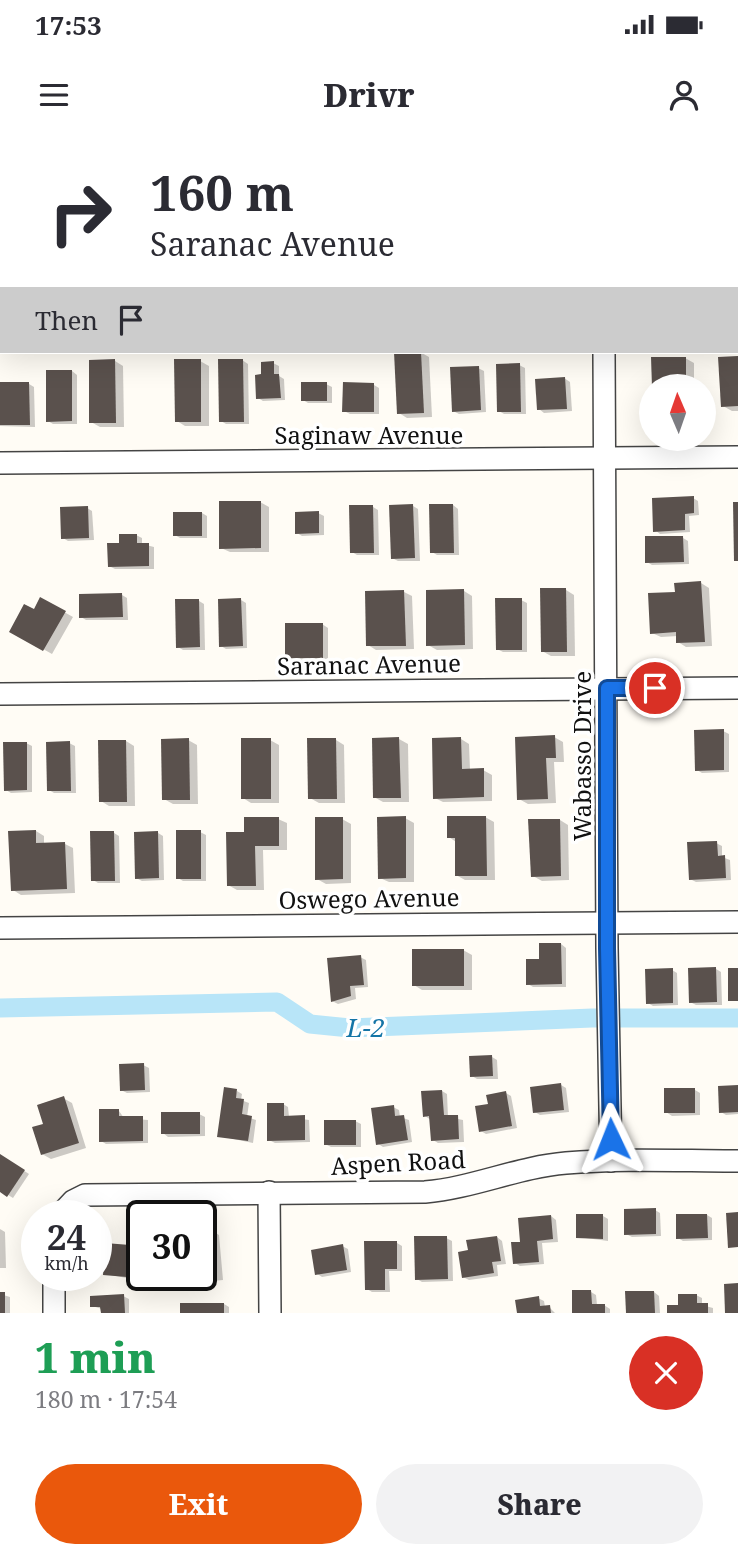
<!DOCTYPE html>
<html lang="en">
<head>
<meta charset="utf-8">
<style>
  :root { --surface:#fff; --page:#f2f2f3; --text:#2b2b33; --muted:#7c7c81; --accent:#ea580c }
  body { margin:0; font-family:"Noto Serif",serif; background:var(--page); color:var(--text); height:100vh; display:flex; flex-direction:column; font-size:26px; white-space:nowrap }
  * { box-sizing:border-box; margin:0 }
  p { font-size:23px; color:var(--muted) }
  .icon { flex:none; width:38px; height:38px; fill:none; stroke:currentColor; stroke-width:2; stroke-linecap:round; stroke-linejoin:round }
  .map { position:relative; height:1173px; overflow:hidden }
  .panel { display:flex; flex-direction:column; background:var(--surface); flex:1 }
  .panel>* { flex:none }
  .hud { position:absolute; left:0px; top:0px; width:738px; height:214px; box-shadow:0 7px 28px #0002; background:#fff; color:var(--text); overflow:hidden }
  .needle { width:46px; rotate:358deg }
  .fabs { position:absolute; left:639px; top:234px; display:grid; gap:14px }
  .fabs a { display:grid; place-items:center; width:77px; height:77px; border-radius:50%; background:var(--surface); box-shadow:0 7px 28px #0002; font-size:35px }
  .speed { position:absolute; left:21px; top:1060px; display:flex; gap:14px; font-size:35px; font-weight:700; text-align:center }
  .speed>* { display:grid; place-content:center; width:91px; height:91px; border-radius:50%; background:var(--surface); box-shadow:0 7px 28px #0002; line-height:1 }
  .speed small { font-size:18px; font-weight:400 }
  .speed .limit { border:4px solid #111; border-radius:10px; background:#fff; color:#111 }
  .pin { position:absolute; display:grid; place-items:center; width:60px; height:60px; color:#fff; margin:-30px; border:4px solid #fff; border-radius:50%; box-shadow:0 2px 7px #0007 }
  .me { position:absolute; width:77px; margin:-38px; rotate:358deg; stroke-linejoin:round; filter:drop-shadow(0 0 5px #0008) }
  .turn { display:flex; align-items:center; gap:24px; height:147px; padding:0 35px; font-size:32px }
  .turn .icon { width:91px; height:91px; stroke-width:2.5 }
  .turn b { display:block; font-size:49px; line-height:60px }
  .then { display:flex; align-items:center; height:66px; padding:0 35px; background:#0003; gap:14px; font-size:26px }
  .round { display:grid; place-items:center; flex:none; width:74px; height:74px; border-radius:37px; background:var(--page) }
  .summary { display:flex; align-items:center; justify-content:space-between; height:119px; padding:0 35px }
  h1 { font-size:42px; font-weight:800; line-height:52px; color:#1e9e55 }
  .action { display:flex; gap:14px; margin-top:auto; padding:14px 35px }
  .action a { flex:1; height:80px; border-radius:42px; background:var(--accent); color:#fff; font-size:28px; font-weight:800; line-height:80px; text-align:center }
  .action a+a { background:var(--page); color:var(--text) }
  .status { display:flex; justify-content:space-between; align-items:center; height:49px; padding:0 35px; background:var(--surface); direction:ltr }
  .status svg { height:19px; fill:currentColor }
  header { display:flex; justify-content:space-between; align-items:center; height:91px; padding:0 35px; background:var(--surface); font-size:32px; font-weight:800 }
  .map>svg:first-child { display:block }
  .shadow { fill:#0003 }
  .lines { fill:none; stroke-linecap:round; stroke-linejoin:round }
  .canal { stroke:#b8e5f8; stroke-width:19 }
  .building { fill:#5a514d }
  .minor-casing { stroke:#444; stroke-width:24 }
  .minor { stroke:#fff; stroke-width:21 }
  .route-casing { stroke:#114b97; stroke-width:18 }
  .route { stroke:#1a73e8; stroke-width:12 }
  .labels { text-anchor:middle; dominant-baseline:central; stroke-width:7; stroke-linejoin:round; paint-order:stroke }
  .street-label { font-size:24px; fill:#111; stroke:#fff }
  .water-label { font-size:26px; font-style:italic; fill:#1575a7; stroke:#fff }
</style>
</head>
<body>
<div class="status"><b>17:53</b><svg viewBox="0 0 49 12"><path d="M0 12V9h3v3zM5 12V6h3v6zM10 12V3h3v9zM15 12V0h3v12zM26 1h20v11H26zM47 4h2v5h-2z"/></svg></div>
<header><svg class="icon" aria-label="menu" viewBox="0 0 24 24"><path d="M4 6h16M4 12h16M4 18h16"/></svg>Drivr<svg class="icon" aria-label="person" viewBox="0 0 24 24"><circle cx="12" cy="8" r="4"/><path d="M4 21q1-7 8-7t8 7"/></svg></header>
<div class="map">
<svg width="738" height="1173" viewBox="0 0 738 1173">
  <rect width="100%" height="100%" fill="#fffcf5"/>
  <g class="shadow">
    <rect x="31" y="0" width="37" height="2"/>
    <path d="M94 0H163V2H97Z"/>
    <path d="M168 0H204V2H169Z"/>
    <rect x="211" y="0" width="37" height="2"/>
    <rect x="255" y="0" width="35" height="2"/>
    <rect x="311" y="0" width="68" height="2"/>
    <rect x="386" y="0" width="54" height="2"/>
    <rect x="532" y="0" width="50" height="2"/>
    <path d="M420 212 429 217 432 277 407 278 399 273Z"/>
    <path d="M685 218 694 223V247H653Z"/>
    <path d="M738 218V271H732L723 266Z"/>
    <path d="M242 220 248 224 249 284H226L221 281Z"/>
    <path d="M115 221 123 226 124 287H100L91 282Z"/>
    <path d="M200 221 209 226V286H185L177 281Z"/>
    <path d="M273 223 279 226V236L284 239 285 260 263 261 258 258 263 236Z"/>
    <path d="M519 225 525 228 526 274H504L499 271Z"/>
    <path d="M478 228 484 231 486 272 459 274 453 271Z"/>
    <path d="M72 231 77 235V284H53L48 281Z"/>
    <path d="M564 238 570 242 572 271 544 273 539 269Z"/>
    <path d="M0 244H29L34 247 35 287 0 286Z"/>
    <path d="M326 244 332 247V263H308L303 260Z"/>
    <path d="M374 245 379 248V274H350L344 271Z"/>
    <path d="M693 358 698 361 699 375 689 376 690 392 660 394 655 390Z"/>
    <path d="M260 362 269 367V412H230L221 408Z"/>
    <path d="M453 365 458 369 459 415H437L432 412Z"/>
    <path d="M413 366 418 369 420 421H398L392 418Z"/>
    <path d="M373 367 378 370 379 415H357L352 412Z"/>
    <path d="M87 368 92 371 94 400 68 401 63 398Z"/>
    <path d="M202 373 207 376V398H180L175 395Z"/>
    <path d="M318 373 324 376V395L302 396 297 393Z"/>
    <path d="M136 395 142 398V404L154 407V429H115L109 426 120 404Z"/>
    <path d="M683 398 688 401 689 424 652 425 647 422Z"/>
    <path d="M701 443 709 448 712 506 686 507 678 502V496L661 497 652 493 676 453Z"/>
    <path d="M566 450 574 455 575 516H551L542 511Z"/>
    <path d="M464 451 472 456 473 509 437 510 428 505Z"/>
    <path d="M404 452 412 456 414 509 376 510 368 505Z"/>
    <path d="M122 455 127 458 128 480H86L81 477Z"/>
    <path d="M41 459 73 477 52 514 11 491 34 471Z"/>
    <path d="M241 460 246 463 247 508 226 509 221 506Z"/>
    <path d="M521 460 527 463V512H503L497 509Z"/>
    <path d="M199 461 204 464 205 510H183L178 507Z"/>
    <path d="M322 484 328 488V520H292L287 517Z"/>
    <path d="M723 591 729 594V632L702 633 697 630Z"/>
    <path d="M554 597 563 602 564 622H554L556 663 528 664 519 659Z"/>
    <path d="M399 599 408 604 409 662H383L374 657Z"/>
    <path d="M461 599 469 604 470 630H483L492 635V661L443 662 435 658Z"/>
    <path d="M188 600 197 605 198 664H173L164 659Z"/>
    <path d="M270 600 279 605V663H251L243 658Z"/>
    <path d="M336 600 344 605 345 663H319L310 658Z"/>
    <path d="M126 601 134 606 135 666H109L101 661Z"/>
    <path d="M26 603 32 606V652L11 653 6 650Z"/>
    <path d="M69 603 75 606 76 653H54L49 650Z"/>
    <path d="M485 677 494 682 495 740H465L456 735V702L449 697Z"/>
    <path d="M405 678 414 683V742H389L380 738Z"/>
    <path d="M278 679 287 683V710H263L264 750H237L228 745 246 693Z"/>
    <path d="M342 679 351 684V743L326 744 317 739Z"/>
    <path d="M560 680 568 685 569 740 542 741 533 736Z"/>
    <path d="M36 691 44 696V704H65L73 708 75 753 21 755 13 750Z"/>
    <path d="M200 692 206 695V741H183L178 738Z"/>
    <path d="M114 693 119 696 120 743H98L93 740Z"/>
    <path d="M158 693 163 696 164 740 142 741 136 738Z"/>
    <path d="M716 703 722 706V717L730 720 731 740 696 742 690 739Z"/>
    <path d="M561 804 566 808V847H533L528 844 541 820Z"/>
    <path d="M463 810 472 815V850H422L414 845Z"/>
    <path d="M360 817 366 820 368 847 355 848 356 859 338 864 332 861Z"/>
    <path d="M716 829 721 832 722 865H696L690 862Z"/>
    <path d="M672 830 677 833 678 865 653 866 648 863Z"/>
    <path d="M492 917 497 920 498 939H477L472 936Z"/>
    <path d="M143 925 149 928 150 952 127 953 121 950Z"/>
    <path d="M561 945 566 948 569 972 540 975 535 972Z"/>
    <path d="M738 947V974L726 975 721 972Z"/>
    <path d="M695 950 700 953V975L672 976 666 972Z"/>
    <path d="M237 951 242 954 241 960 249 963 247 977 256 980 253 1003 219 996Z"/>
    <path d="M442 951 447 954 448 977 463 980 464 1002 438 1003 433 1000 431 980 425 976Z"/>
    <path d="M506 953 511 956 517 988 486 994 481 991 490 965Z"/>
    <path d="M63 958 72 963 86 1008 51 1019 42 1014 45 985Z"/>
    <path d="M283 964 288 967 289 977 309 980 310 1002 275 1003 269 1000Z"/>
    <path d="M393 967 399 970 400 977 409 980 412 1002 383 1007 377 1003Z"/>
    <path d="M119 971 124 978 148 980V1003L106 1004 101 1001Z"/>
    <path d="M199 974 205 977V996L168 997 163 993Z"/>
    <path d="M355 981 361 984V1007H331L325 1004Z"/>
    <path d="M0 1015 29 1034 13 1058 0 1050Z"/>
    <path d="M655 1070 660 1073 661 1096 632 1097 626 1094Z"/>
    <path d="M707 1075 712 1078V1100L683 1101 678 1098Z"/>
    <path d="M551 1076 556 1080 558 1102 542 1103 544 1124 520 1126 515 1123 522 1103Z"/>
    <path d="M603 1076 608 1079V1101L578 1097Z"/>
    <path d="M0 1089 5 1092 6 1128H0Z"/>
    <path d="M211 1090 219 1095 223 1140 202 1142 193 1136H201Z"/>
    <path d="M497 1097 502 1101 506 1124 497 1125 498 1136 469 1140 463 1137 469 1112Z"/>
    <path d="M446 1098 452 1101 453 1141 422 1142 417 1139Z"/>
    <path d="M397 1103 402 1106V1131H389L390 1152H372L367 1149Z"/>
    <path d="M129 1106 134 1109 132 1139 105 1134Z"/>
    <path d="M342 1106 348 1109 351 1132 322 1137 316 1133Z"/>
    <path d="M591 1152 596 1155 597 1165H604L610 1169V1173H574Z"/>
    <path d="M654 1152 659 1156 660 1173H627Z"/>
    <path d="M0 1154 10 1157V1173H0Z"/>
    <path d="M696 1155 702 1158V1165L713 1168V1173H668Z"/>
    <path d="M123 1156 129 1159V1173H102V1169L92 1166Z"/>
    <path d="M538 1158 544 1161 545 1167H549L555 1173H519Z"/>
    <path d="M224 1164 229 1167V1173H181Z"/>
  </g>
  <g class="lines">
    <path class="canal" d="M0 868 277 862 310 884 350 888 592 878H738"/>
  </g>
  <g class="building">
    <path d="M394 212H421L424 273 397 274Z"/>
    <path d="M738 216V266L721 267 718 217Z"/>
    <path d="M651 217H686V247H652Z"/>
    <path d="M115 219 116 283H89V220Z"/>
    <path d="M174 219H201V282H175Z"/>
    <path d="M218 219H243L244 282H219Z"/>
    <path d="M274 221V234H279L281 258 256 259 255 235 261 234V222Z"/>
    <path d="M520 223 521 272H497L496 224Z"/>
    <path d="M479 226 481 270 452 272 450 227Z"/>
    <path d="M46 230H72V281L46 282Z"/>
    <path d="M565 237 567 269 537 270 535 239Z"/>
    <path d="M0 242H29L30 285H0Z"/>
    <rect x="301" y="242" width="26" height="19"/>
    <path d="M343 242 374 243V272H342Z"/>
    <path d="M694 356V373L685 374V390L653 392 652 358Z"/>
    <path d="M219 361H261V408L219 409Z"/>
    <path d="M733 362H738V421H734Z"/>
    <path d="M413 364 415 418 391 419 389 365Z"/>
    <path d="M429 364H453L454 413H430Z"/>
    <path d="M349 365H373L374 413H350Z"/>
    <path d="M88 366 89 398 61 399 60 367Z"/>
    <path d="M319 371V393L295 394V372Z"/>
    <rect x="173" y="372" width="29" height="24"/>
    <path d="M119 394H137V403H149V426L108 427 107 403H119Z"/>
    <path d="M645 396H683L684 422 645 423Z"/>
    <path d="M701 441 705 502 676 503V492L650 494 648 453 675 452 674 443Z"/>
    <path d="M540 448H566L567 512H541Z"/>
    <path d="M464 449 465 505 426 506V450Z"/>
    <path d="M404 450 406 506H366L365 451Z"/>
    <path d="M122 453 123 477 79 478V454Z"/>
    <path d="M40 457 66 471 43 511 9 492 24 464 34 469Z"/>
    <path d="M241 458 243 506 219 507 218 459Z"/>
    <path d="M495 458H522V510H496Z"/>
    <path d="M175 459H199L200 507 176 508Z"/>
    <rect x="285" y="483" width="38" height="35"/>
    <path d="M724 589V630L695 631 694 590Z"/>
    <path d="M555 595 556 618H546L548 659 517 660 515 597Z"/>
    <path d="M399 597 401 658H373L372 598Z"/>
    <path d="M461 597 462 629 484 628V657L433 659 432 598Z"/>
    <path d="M189 598 190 660H162L161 599Z"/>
    <rect x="241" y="598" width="30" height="61"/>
    <path d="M307 598H336L337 659H308Z"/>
    <path d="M98 600H126L127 662H99Z"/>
    <path d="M70 601 71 651H47L46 602Z"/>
    <path d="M3 602H27V650L4 651Z"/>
    <path d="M406 676V738L378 739 377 677Z"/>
    <path d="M447 676H486L487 736H455V698H447Z"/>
    <path d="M244 677H279V706H255L256 746H227L226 692H244Z"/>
    <path d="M315 677H343V739L315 740Z"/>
    <path d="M528 679H560L561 736 531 737Z"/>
    <path d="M36 690V703L65 702 67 749 11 751 8 691Z"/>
    <rect x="176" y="690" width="25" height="49"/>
    <path d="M90 691H114L115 741H91Z"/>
    <path d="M158 691 159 738 135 739 134 692Z"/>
    <path d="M717 701 718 716 725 715 726 738 689 740 687 702Z"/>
    <path d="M539 803H561L562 844 526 845V819H539Z"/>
    <rect x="412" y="809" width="52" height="37"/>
    <path d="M361 815 364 845 350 846 351 856 331 862 327 818Z"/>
    <path d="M716 827 717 862 689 863 688 828Z"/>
    <path d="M673 828V863L646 864 645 829Z"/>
    <rect x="728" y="828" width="10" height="33"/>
    <path d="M492 915 493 936 470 937 469 916Z"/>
    <path d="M144 923 145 950 120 951 119 924Z"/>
    <path d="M561 943 564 970 533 973 530 947Z"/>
    <path d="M738 945V972L719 973 718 946Z"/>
    <path d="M224 947 237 949 236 958 244 959 242 974 252 976 248 1001 217 997Z"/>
    <rect x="664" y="948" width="31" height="25"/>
    <path d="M442 950 444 975H458L459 999 431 1001 429 976 423 977 421 951Z"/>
    <path d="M506 951 512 986 479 992 475 966 488 964 486 955Z"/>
    <path d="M64 956 79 1003 41 1015 32 987 43 984 37 965Z"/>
    <path d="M267 963H284V976L305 975V1000L267 1001Z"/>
    <path d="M394 965 395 976 404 975 408 1000 376 1005 371 968Z"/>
    <path d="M99 969H119V976H143V1001L99 1002Z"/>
    <rect x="161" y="972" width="39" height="22"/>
    <rect x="324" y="980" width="32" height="25"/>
    <path d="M0 1014 25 1030 7 1057 0 1052Z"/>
    <path d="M656 1068V1094L624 1095V1069Z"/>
    <path d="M738 1072V1107L728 1108 726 1073Z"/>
    <path d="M576 1074H603V1099L576 1098Z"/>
    <path d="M676 1074H707L708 1098 676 1099Z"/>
    <path d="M551 1075 553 1099 537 1101 539 1122 513 1124 511 1102H520L518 1078Z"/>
    <path d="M211 1088 215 1136 201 1137V1089Z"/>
    <path d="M414 1096H447L448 1139 415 1140Z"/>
    <path d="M497 1096 501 1121 492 1122 494 1133 462 1138 458 1112 468 1110 466 1100Z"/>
    <path d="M364 1101H397V1129H385V1150H365Z"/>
    <path d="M105 1103 130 1105 127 1137 103 1135Z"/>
    <path d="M343 1104 347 1130 315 1135 311 1110Z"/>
    <path d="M738 1143V1173H725L724 1144Z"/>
    <path d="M572 1150H591L592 1164H605V1173H572Z"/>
    <path d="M625 1151H654L655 1173H626Z"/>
    <rect x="0" y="1152" width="5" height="21"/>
    <path d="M124 1154 125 1173H101L100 1167H90V1156Z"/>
    <path d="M678 1154H697V1163H708V1173H667V1165H678Z"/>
    <path d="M539 1156 540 1166 550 1165 551 1173H517L515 1160Z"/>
    <rect x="180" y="1163" width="44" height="10"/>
  </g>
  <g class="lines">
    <defs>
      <g id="minor">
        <path d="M602 0V2"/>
        <path d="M737 83H738"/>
        <path d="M0 91H2"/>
        <path d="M604 212 607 808 611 1021"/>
        <path d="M0 323 738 317"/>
        <path d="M0 554 738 548"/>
        <path d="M0 788 738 782"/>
        <path d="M269 1052 270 1173"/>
        <path d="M59 1076 73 1061 85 1055 425 1052C473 1048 518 1027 566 1023 623 1018 681 1021 738 1021"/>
        <path d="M54 1136V1173"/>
      </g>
    </defs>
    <use href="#minor" class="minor-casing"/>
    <use href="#minor" class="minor"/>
  </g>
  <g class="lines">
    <defs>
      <path id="route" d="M611 999 607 808V548H655"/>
    </defs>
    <use href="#route" class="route-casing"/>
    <use href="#route" class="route"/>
  </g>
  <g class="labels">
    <g class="street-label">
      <text x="369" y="294">Saginaw Avenue</text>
      <text transform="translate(369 524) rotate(-1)">Saranac Avenue</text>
      <text transform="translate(581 616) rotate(-90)">Wabasso Drive</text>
      <text transform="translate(369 758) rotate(-1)">Oswego Avenue</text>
      <text transform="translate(398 1022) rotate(-3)">Aspen Road</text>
    </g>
    <g class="water-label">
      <text x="366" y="887">L-2</text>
    </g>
  </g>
</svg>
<div class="fabs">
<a><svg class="needle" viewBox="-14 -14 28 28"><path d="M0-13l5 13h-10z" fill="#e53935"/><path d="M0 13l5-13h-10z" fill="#7c7c81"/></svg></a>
</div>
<div class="speed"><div>24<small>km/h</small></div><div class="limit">30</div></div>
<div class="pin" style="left:655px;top:548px;background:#d93025"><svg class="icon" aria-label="arrive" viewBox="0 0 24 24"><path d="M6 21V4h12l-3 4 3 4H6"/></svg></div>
<svg class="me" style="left:611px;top:999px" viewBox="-20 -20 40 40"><path d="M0-17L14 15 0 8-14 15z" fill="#1a73e8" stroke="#fff" stroke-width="4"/></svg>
<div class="hud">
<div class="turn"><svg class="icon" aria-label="right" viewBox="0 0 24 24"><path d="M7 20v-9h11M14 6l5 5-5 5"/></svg><div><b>160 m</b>Saranac Avenue</div></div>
<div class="then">Then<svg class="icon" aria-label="arrive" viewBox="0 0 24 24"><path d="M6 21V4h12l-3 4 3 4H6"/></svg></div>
</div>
</div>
<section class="panel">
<div class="summary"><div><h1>1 min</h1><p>180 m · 17:54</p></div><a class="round" style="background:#d93025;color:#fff"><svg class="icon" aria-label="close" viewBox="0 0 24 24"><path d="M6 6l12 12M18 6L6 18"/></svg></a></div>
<div class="action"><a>Exit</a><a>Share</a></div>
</section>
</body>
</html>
